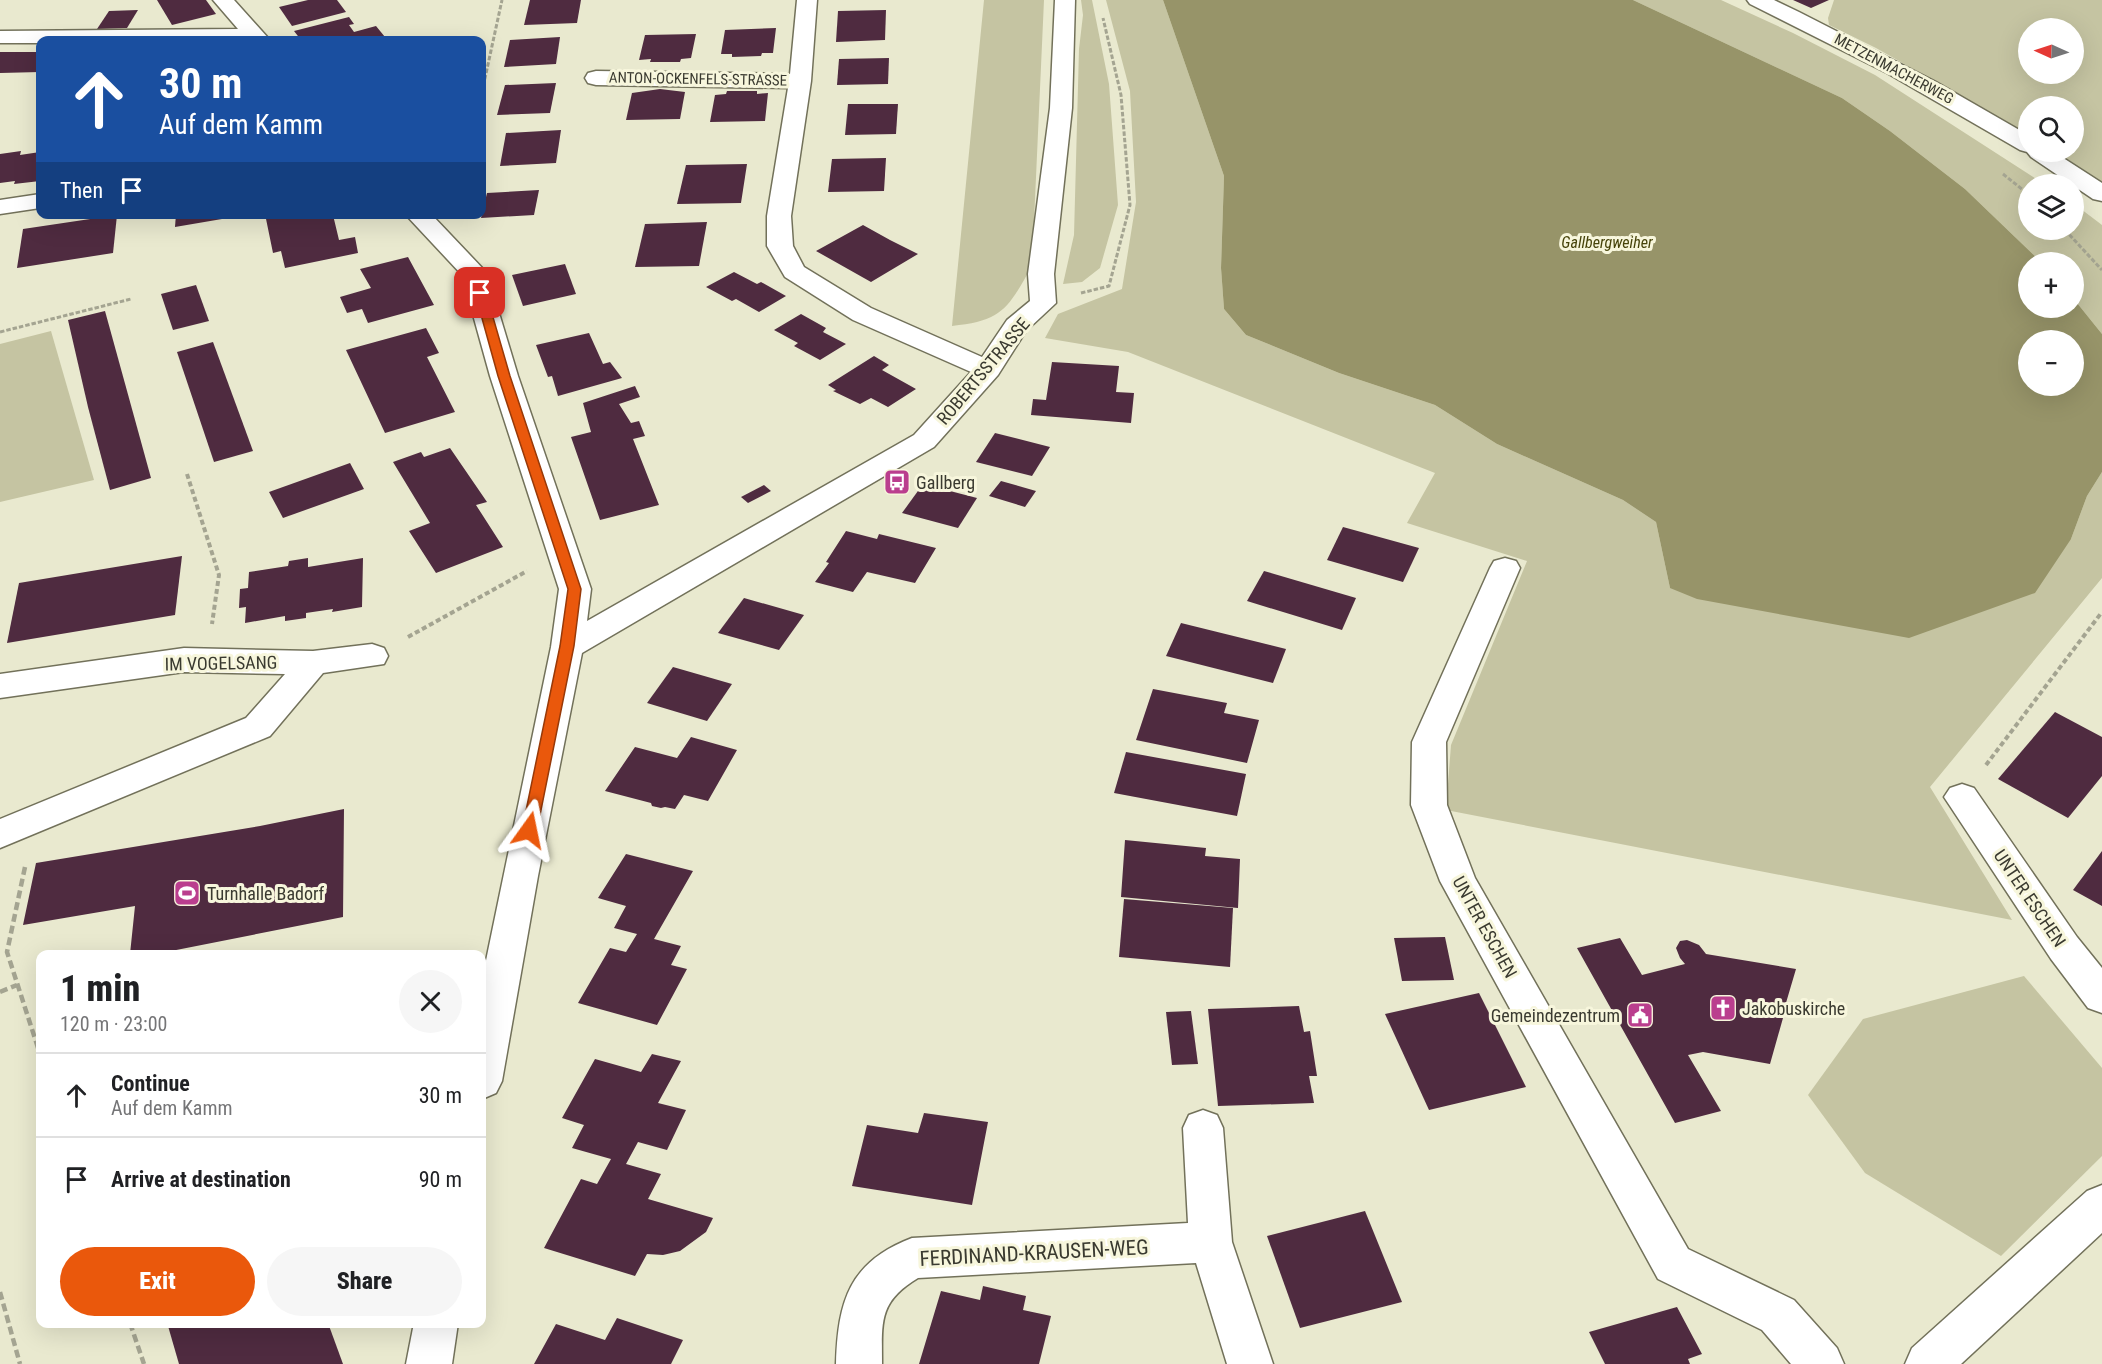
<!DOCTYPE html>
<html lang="en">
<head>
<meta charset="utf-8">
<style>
  :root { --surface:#fff; --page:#f6f6f6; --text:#202124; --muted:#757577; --line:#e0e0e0; --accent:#ea580c }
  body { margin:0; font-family:"Roboto Condensed",sans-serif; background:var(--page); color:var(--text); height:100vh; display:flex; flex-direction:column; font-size:22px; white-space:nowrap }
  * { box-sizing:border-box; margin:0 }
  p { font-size:20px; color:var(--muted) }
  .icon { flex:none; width:33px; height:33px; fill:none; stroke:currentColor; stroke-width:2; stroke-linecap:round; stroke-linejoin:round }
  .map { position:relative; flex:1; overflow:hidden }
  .panel { position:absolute; left:36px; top:950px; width:450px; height:378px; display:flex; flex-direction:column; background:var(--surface); border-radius:12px; box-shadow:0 6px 24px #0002 }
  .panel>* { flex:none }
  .guide { position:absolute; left:36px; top:36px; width:450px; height:183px; border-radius:12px; box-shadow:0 6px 24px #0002; background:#1a4fa0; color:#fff; overflow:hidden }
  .needle { width:39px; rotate:273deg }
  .fabs { position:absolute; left:2018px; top:18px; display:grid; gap:12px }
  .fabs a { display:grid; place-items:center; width:66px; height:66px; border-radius:50%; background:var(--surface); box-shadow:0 6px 24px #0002; font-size:30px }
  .pin { position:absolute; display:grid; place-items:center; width:51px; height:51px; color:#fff; margin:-26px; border-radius:12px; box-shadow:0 3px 9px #0006 }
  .me { position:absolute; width:66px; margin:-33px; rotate:12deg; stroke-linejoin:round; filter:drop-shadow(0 0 4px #0008) }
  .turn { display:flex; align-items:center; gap:21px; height:126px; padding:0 24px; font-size:27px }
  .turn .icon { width:78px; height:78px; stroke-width:2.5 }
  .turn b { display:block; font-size:42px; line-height:51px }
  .then { display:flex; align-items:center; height:57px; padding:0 24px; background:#0003; gap:12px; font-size:22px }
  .round { display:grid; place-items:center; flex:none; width:63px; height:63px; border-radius:32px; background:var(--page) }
  .summary { display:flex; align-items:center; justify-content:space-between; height:102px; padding:0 24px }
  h1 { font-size:36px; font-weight:800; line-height:45px }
  .button { display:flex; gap:12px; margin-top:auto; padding:12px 24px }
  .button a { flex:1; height:69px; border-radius:36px; background:var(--accent); color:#fff; font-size:24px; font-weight:800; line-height:69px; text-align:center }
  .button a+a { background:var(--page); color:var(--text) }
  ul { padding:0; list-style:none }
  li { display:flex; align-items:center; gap:18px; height:84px; padding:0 24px; border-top:2px solid var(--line) }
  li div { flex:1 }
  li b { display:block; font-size:22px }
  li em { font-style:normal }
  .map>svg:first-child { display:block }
  .green { fill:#c5c4a2; fill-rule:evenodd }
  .water { fill:#979469; fill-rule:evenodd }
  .building { fill:#4f2b40 }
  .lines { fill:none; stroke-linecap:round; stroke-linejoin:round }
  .minor-casing { stroke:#72715a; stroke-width:3 }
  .path-far2 { stroke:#a4a491; stroke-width:3; stroke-dasharray:4.5 2; stroke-linecap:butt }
  .path-far1 { stroke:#a4a491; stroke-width:4; stroke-dasharray:5 3; stroke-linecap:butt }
  .path { stroke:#a4a491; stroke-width:4.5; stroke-dasharray:8 4; stroke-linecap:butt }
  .minor { fill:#fff; fill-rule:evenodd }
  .route { fill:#ea580c; stroke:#983908; stroke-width:1.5 }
  .labels { text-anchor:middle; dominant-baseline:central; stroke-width:6; stroke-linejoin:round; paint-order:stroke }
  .far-street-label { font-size:15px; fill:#3a3a30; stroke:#f7f6dc }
  .far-water-label { font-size:16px; font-style:italic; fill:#454209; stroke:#f7f6dc }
  .street-label { font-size:18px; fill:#3a3a30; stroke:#f7f6dc }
  .poi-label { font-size:18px; fill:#3a3a30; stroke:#f7f6dc; text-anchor:start }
  .near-street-label { font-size:21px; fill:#3a3a30; stroke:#f7f6dc }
</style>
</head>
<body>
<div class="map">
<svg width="2102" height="1364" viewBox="0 0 2102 1364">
  <rect width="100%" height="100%" fill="#e9e9cf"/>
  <g class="green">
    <path d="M984 0H1044L1032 266C1008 308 1003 321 952 326Z"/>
    <path d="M1081 0H1092L1109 84 1118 205 1100 268 1082 282 1063 284 1074 235 1079 49 1083 15Z"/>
    <path d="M1106 0H1163L1224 176 1221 268 1224 309 1246 335 1339 373 1435 405 1497 444 1623 500 1656 522 1670 588 2071 539 2087 496 2102 472V578L1930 787 2012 920 1446 810 1451 745 1527 561 1407 523 1435 473 1128 352 1045 338 1058 314 1122 289 1136 202 1130 91Z"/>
    <path d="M1633 0H1721L1793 33 1875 75 2044 184H2028V230H2073V203L2102 225V334L2073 298V262H2041L1965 189 1890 131 1842 98Z"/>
    <path d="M1834 0H2102V183L2057 152H2073V106H2028V134L1876 48 1829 25 1828 18ZM2028 28H2073V74H2028Z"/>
    <path d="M51 331 94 480 0 502V344Z"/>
    <path d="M2024 976 2102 1068V1156L2001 1256 1865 1173 1808 1095 1863 1019Z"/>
  </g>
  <path class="water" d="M1163 0H1633L1842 98 1890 131 1965 189 2039 260 2041 262H2028V308H2073V298L2102 334V472L2087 496 2071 539 2035 593 1909 638 1697 599 1670 588 1656 522 1623 500 1497 444 1435 405 1339 373 1246 335 1224 309 1221 268 1224 176ZM2028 340H2073V386H2028Z"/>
  <g class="building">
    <path d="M157 0H206L216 14 172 25Z"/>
    <path d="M308 0H337L346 12 292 26 279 7Z"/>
    <path d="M530 0H581L577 23 524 25Z"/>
    <path d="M1793 0H1829L1811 8Z"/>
    <path d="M138 10 127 28 97 29 109 11Z"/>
    <path d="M886 10 885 40 836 42 838 11Z"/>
    <path d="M349 17 354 24 349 25 354 32 376 26 385 37 371 40H301L294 31Z"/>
    <path d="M776 28 773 53H762L761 56 732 57V54H721L725 30Z"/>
    <path d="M696 34 691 58 681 59 680 62H650L651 59 639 60 645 35Z"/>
    <path d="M560 37 556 64 504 67 510 40Z"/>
    <path d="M0 52H40V72L0 73Z"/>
    <path d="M889 58 888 84 837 85 839 59Z"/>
    <path d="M556 83 550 113 497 115 505 85Z"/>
    <path d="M660 89 685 92 680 119 626 120 632 93Z"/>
    <path d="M727 91H757V94L768 93 765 121 710 122 715 95 726 94Z"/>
    <path d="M848 104H898L896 134 845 135Z"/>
    <path d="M561 130 556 163 500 166 506 133Z"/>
    <path d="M21 151 20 155 40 152V181L14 184 15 181 0 183V154Z"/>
    <path d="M886 158 884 191 828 192 832 159Z"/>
    <path d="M747 164 741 203 677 204 686 165Z"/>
    <path d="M539 190 534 215 481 218 487 193Z"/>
    <path d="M176 214H223L222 219 175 227Z"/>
    <path d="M265 214H313L314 219 333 215 339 240 355 237 358 253 285 268 281 251 273 253Z"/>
    <path d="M117 215 113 253 17 268 23 229Z"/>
    <path d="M707 222 699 266 635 267 645 224Z"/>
    <path d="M863 225 890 240 918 254 871 282 816 251Z"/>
    <path d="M408 257 434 305 368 323 362 309 347 313 340 297 371 288 360 269Z"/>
    <path d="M565 264 576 294 523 306 512 275Z"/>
    <path d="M734 272 757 284 761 282 786 296 759 312 736 299 732 301 706 287Z"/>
    <path d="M196 285 209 321 173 330 161 294Z"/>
    <path d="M105 311 151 478 110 490 88 407 68 320Z"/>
    <path d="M801 314 826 328 823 332 846 344 820 360 794 346 798 343 774 330Z"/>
    <path d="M426 328 439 353 427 357 455 412 385 433 346 350Z"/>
    <path d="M589 333 603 364 610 362 622 378 558 396 552 376 548 377 536 345Z"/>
    <path d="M213 342 253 451 214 462 177 352Z"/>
    <path d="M874 356 889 365 882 370 916 389 888 407 871 398 860 404 833 391 836 390 828 385Z"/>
    <path d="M1052 362 1119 366 1116 392 1134 393 1131 423 1031 415 1033 399 1046 400Z"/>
    <path d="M635 386 640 397 619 404 631 423 639 421 645 436 633 439 659 505 600 520 571 437 591 432 583 403Z"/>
    <path d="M995 433 1050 447 1032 476 976 462Z"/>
    <path d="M450 448 487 502 476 505 503 547 436 573 409 531 430 523 393 462 421 452 424 457Z"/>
    <path d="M350 463 364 489 283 518 269 492Z"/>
    <path d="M1001 481 1036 491 1025 507 989 496Z"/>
    <path d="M923 484 977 498 958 528 902 513Z"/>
    <path d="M764 485 771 491 748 503 741 497Z"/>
    <path d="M1343 527 1419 548 1403 582 1327 560Z"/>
    <path d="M846 531 877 539 879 534 936 548 915 583 867 572 853 592 815 582 829 563 826 562Z"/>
    <path d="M182 556 175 615 7 643 19 583Z"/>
    <path d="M308 558V567L363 558 362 607 332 612 333 609 306 613V618L285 621V616L245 623 246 607 239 608 240 589 248 588 249 572 288 566 289 561Z"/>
    <path d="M1264 571 1356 598 1342 630 1247 601Z"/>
    <path d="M744 598 804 615 779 650 718 633Z"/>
    <path d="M1181 623 1286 649 1273 683 1166 656Z"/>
    <path d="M673 667 732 684 707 721 647 703Z"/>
    <path d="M1153 689 1227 703 1224 713 1259 720 1247 763 1136 740Z"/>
    <path d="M2055 712 2102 737V776L2068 818 1998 779Z"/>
    <path d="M691 737 737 750 708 801 684 795 675 809 665 807 661 808 652 806 651 803 605 791 635 747 677 758Z"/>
    <path d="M1126 752 1246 774 1237 816 1114 793Z"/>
    <path d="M344 809 343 917 156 954H130L135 906 23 925 36 863 260 826Z"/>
    <path d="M1125 840 1206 848 1205 856 1240 859 1238 908 1121 897Z"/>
    <path d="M2102 851V906L2073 890Z"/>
    <path d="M626 854 693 871 654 939 681 946 671 965 687 969 657 1025 578 1003 610 948 626 952 637 934 614 928 626 906 598 898Z"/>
    <path d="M1124 899 1233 908 1230 967 1119 957Z"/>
    <path d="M1445 937 1454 980 1402 981 1394 938Z"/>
    <path d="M1620 938 1642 975 1685 964 1680 958 1676 948 1680 941 1687 940 1699 945 1706 954 1796 969 1783 1013H1781L1779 1017 1783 1018 1770 1064 1703 1052 1688 1055 1721 1111 1675 1123 1577 948Z"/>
    <path d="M1479 993 1526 1087 1429 1110 1385 1014Z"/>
    <path d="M1299 1006 1304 1032 1310 1031 1317 1076H1309L1314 1103 1218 1106 1208 1009Z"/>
    <path d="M1191 1011 1198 1064 1172 1065 1166 1012Z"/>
    <path d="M652 1054 681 1061 658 1103 686 1110 667 1150 638 1142 626 1164 661 1174 648 1199 713 1218 706 1232 680 1251 663 1255 647 1254 635 1276 544 1248 581 1179 597 1184 611 1159 572 1148 584 1125 562 1118 595 1059 641 1072Z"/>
    <path d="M924 1113 988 1122 972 1205 852 1186 867 1125 918 1133Z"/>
    <path d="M1365 1211 1402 1302 1300 1328 1267 1236Z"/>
    <path d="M983 1286 1026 1296 1023 1310 1051 1316 1039 1364H919L941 1291 980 1300Z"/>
    <path d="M1677 1307 1702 1354 1688 1359 1690 1364H1605L1589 1332Z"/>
    <path d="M617 1318 683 1340 671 1364H534L556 1324 605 1340Z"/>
    <path d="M175 1323H328L343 1364H179L168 1326Z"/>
  </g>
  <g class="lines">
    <defs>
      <g id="minor">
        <path d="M213 0H234L270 40H40V43H0V31L238 29Z"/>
        <path d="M797 0H817L811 81 791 216 793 246 804 267 871 308 982 357 1007 320 1030 301 1028 274 1050 108 1055 0H1075L1072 108 1054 274 1056 303 1026 331 998 375 934 447 582 653 538 876 502 1081 496 1093 482 1099V980L551 647 559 589 490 376 462 275 405 214H431L487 273 518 376 591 589 587 621 914 435 971 372 853 320 785 277 767 246V216L788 88 596 85 588 83 585 78 588 73 596 71 790 74Z"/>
        <path d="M1747 0H1774L1799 12 1936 82 2028 135V152H2054L2102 183V201L2093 199 2031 157 2027 152 2020 150 1887 73 1750 4Z"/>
        <path d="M40 194V208L0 214V200Z"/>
        <path d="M1505 558 1516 561 1520 568 1446 742 1447 805 1475 878 1688 1249 1794 1300 1837 1348 1844 1364H1791L1762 1330 1658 1279 1440 881 1411 805 1412 742 1490 568 1494 561Z"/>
        <path d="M372 644 384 648 388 656 384 664 323 673 270 736 0 848V819L246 718 285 674 184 672 0 698V674L184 648 313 651Z"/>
        <path d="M1962 784 1974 788 2077 937 2102 968V1013L2088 1008 2051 959 1950 806 1944 797 1950 788Z"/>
        <path d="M1203 1110 1217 1115 1223 1128 1232 1242 1273 1364H1227L1196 1263 918 1278C878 1302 882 1322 882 1364H836C838 1301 849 1262 912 1238L1188 1223 1183 1128 1189 1115Z"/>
        <path d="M2102 1185V1233L1961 1364H1905L1912 1348 2087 1191Z"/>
        <path d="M414 1323H458L452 1364H406Z"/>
      </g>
    </defs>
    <use href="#minor" class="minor-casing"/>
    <g class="path-far2">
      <path d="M482 92 502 0"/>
      <path d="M2003 174 2028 194"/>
      <path d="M2065 230 2102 270"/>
      <path d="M1081 293 1109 286 1130 205 1121 95 1103 18"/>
      <path d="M0 332 131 299"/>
    </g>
    <g class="path-far1">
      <path d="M187 474 219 575 212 624"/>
      <path d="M408 637 527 571"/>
      <path d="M1986 765 2102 612"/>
    </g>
    <g class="path">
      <path d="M25 867 7 952 40 1054"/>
      <path d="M0 992 17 985"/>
      <path d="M0 1292 20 1364"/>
      <path d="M130 1323 144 1364"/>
    </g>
    <use href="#minor" class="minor"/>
  </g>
  <path class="route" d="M480 290 486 293 510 376 581 589 574 646 537 830 534 834H524L522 830 560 646 568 589 498 376 475 293Z"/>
  <defs>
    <symbol id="bus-square" viewBox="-11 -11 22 22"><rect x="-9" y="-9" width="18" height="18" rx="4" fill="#ba3e8e" stroke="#f7f6dc"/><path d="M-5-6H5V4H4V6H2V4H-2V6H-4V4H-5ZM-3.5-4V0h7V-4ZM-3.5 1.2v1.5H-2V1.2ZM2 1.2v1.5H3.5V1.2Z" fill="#fff"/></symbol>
    <symbol id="stadium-square" viewBox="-11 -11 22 22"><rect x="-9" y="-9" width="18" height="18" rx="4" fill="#ba3e8e" stroke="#f7f6dc"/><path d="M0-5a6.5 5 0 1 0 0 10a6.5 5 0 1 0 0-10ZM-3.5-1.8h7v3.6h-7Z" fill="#fff"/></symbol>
    <symbol id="church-square" viewBox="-11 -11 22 22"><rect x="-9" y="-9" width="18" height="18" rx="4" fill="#ba3e8e" stroke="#f7f6dc"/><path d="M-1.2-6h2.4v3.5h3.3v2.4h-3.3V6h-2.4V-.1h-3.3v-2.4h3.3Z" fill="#fff"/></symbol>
    <symbol id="civic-square" viewBox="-11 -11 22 22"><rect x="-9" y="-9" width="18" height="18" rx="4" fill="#ba3e8e" stroke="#f7f6dc"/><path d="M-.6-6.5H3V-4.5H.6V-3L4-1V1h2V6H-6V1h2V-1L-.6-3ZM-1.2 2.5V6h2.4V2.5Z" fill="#fff"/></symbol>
  </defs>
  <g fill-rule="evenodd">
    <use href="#bus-square" x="882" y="467" width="30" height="30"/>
    <use href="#stadium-square" x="172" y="878" width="30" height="30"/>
    <use href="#church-square" x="1708" y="993" width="30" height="30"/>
    <use href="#civic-square" x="1625" y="1000" width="30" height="30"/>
  </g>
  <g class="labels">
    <g class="far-street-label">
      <text transform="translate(1894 69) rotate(28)">METZENMACHERWEG</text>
      <text transform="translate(698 79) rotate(1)">ANTON-OCKENFELS-STRASSE</text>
    </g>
    <g class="far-water-label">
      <text x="1607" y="242">Gallbergweiher</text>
    </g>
    <g class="street-label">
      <text transform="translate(983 371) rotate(-50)">ROBERTSSTRASSE</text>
      <text transform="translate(221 663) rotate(-1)">IM VOGELSANG</text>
      <text transform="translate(2030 898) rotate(56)">UNTER ESCHEN</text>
      <text transform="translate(1485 927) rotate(61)">UNTER ESCHEN</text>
    </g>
    <g class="poi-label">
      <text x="916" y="482">Gallberg</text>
      <text x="207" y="893">Turnhalle Badorf</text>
      <text x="1742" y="1008">Jakobuskirche</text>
      <text x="1620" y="1015" text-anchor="end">Gemeindezentrum</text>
    </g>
    <g class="near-street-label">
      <text transform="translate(1034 1253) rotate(-3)">FERDINAND-KRAUSEN-WEG</text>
    </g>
  </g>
</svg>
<div class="fabs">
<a><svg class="needle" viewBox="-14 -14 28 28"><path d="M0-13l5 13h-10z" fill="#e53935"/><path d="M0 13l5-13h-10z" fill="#757577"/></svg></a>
<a><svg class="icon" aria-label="search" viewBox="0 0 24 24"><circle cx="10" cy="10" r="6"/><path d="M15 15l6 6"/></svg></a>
<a><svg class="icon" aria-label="layers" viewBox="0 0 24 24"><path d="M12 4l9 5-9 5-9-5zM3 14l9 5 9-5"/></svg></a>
<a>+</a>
<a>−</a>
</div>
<div class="pin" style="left:480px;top:293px;background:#d93025"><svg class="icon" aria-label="arrive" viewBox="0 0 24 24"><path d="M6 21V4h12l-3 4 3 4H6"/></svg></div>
<svg class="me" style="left:529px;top:830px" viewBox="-20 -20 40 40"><path d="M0-17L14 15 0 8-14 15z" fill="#ea580c" stroke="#fff" stroke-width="4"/></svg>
<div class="guide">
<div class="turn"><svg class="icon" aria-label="ahead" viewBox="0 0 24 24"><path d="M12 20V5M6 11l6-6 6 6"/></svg><div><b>30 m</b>Auf dem Kamm</div></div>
<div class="then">Then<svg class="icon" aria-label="arrive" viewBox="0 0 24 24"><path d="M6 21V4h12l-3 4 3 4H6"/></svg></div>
</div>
<section class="panel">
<div class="summary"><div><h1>1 min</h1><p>120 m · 23:00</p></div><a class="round"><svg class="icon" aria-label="close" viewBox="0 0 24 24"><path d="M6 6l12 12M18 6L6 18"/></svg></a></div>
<ul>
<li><svg class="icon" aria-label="ahead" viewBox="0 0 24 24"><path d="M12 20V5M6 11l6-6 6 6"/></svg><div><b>Continue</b><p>Auf dem Kamm</p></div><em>30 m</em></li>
<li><svg class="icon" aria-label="arrive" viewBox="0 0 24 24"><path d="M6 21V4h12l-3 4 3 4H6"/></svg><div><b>Arrive at destination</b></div><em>90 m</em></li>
</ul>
<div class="button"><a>Exit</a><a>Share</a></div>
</section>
</div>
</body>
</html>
